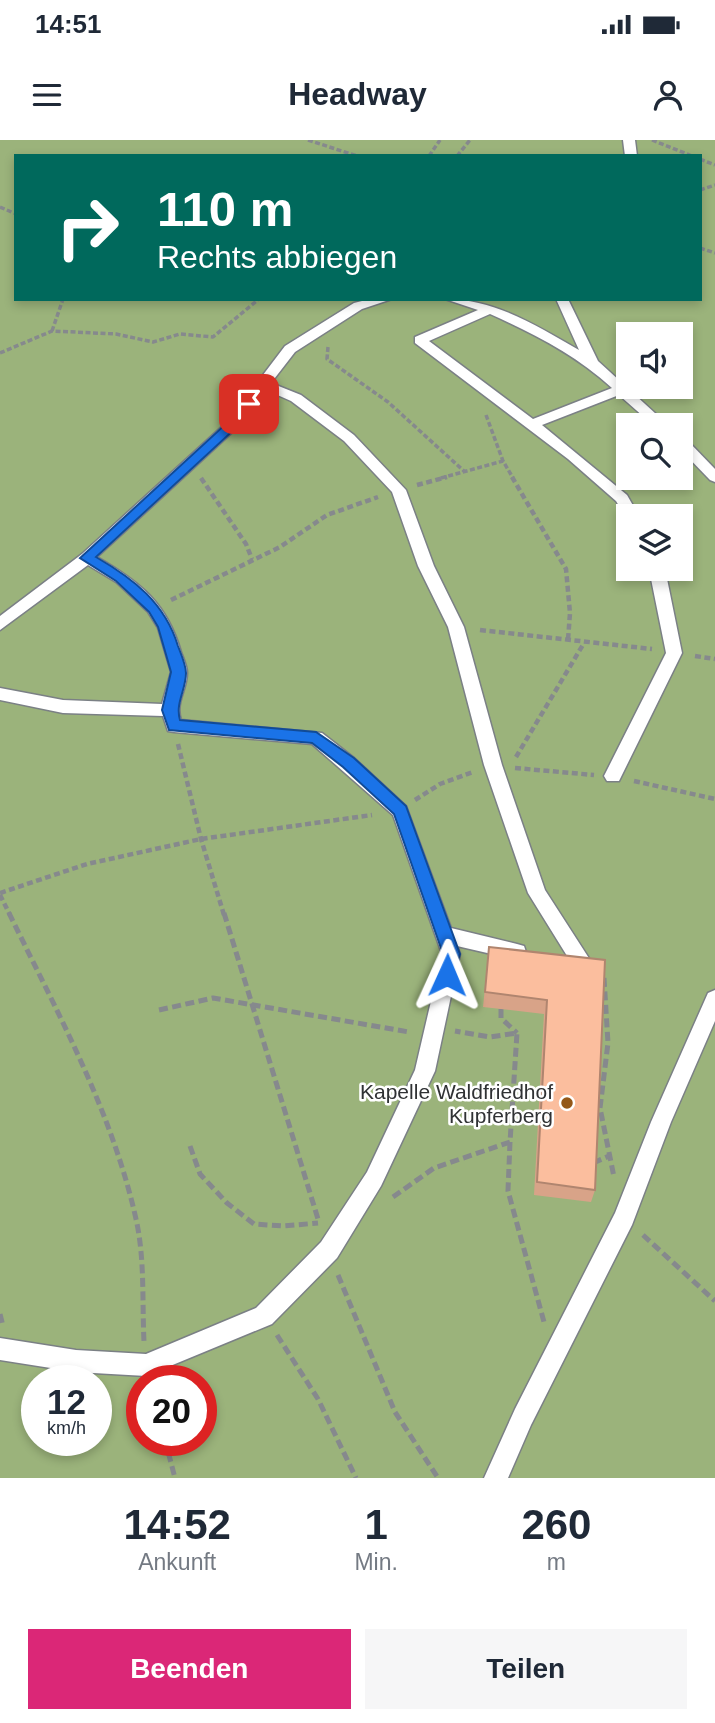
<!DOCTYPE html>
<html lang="de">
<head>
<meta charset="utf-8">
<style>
  :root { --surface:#fff; --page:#f6f6f7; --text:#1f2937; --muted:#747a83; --accent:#db2777 }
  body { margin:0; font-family:Arial,sans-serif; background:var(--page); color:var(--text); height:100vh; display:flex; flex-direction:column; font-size:26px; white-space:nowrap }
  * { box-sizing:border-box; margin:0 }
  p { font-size:23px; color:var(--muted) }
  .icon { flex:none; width:38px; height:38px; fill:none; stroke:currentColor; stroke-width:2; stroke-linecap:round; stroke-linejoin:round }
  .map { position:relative; height:1338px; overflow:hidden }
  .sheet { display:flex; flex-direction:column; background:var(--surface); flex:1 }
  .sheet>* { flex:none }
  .top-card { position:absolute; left:14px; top:14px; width:688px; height:147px; border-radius:0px; box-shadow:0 4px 10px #0003; background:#00695c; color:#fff; overflow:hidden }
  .tools { position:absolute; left:616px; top:182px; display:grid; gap:14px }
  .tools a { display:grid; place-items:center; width:77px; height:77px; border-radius:0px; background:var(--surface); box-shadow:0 4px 10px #0003; font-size:35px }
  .speed { position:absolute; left:21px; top:1225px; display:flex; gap:14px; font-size:35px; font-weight:700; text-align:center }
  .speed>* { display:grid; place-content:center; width:91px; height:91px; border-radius:50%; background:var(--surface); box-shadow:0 4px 10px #0003; line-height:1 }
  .speed small { font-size:18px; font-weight:400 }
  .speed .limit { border:10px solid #d22; background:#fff; color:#111 }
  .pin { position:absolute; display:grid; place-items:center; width:60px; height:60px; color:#fff; margin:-30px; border-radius:14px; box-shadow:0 4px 10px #0006 }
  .me { position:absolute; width:77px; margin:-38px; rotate:1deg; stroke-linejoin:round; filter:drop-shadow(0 0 5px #0008) }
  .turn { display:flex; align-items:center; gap:24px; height:147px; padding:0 28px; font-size:32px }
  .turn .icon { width:91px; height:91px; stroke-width:2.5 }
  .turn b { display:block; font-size:49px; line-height:60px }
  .eta { display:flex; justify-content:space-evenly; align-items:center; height:119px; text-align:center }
  .eta b { font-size:42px; font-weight:700; line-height:49px }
  .button { display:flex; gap:14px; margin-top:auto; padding:14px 28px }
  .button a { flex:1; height:80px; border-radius:0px; background:var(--accent); color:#fff; font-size:28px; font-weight:700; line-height:80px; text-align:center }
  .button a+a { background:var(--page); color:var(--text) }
  .status { display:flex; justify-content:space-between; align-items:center; height:49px; padding:0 35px; background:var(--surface); direction:ltr }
  .status svg { height:19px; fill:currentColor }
  header { display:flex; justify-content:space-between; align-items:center; height:91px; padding:0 28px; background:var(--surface); font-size:32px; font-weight:700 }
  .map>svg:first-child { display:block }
  .forest { fill:#9bb37b; fill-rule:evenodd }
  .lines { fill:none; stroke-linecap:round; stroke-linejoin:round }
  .lane-casing { stroke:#7b8085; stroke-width:3 }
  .path-far2 { stroke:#86898d; stroke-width:3.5; stroke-dasharray:5 2.5; stroke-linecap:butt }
  .path-far1 { stroke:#86898d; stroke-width:4.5; stroke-dasharray:6 3.5; stroke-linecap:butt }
  .path { stroke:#86898d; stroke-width:5; stroke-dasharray:9 4.5; stroke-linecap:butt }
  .lane { fill:#fff; fill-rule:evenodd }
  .wall { fill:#d8a388 }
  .building { fill:#fbbe9e; stroke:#b0856f; stroke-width:2 }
  .route { fill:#1a73e8; stroke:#114b97; stroke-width:2 }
  .poi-dot { fill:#945818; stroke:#fff; stroke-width:2.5 }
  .labels { text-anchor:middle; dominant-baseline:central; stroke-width:5; stroke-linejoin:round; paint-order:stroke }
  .poi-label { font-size:21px; fill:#303234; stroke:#fff; text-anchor:end }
</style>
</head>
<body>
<div class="status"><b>14:51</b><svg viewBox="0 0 49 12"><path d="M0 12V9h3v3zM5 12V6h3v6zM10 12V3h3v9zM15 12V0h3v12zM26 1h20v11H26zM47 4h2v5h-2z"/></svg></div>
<header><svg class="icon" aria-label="menu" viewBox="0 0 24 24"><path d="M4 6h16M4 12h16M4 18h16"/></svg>Headway<svg class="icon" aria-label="person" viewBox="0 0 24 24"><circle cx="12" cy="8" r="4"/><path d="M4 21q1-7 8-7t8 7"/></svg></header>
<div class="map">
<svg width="715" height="1338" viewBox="0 0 715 1338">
  <rect width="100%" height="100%" fill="#eaf0f5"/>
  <path class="forest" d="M0 0H715V1338H0ZM16 16H700V159H16ZM628 194H681V247H628ZM628 285H681V338H628ZM628 376H681V429H628ZM37 1241H96V1300H37ZM142 1241H201V1300H142Z"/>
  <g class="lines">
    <defs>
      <g id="lane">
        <path d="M623 0H635L637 16H625Z"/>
        <path d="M370 159H392L362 169 295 212 271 243 301 255 354 295 406 350 434 426 464 487 502 625 545 750 594 826 591 832 584 834 577 832 528 753 484 625 448 487 418 426 392 352 344 301 291 261 266 250 238 287 97 417C140 442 167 463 181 512 183 518 187 526 187 533 187 550 175 563 181 580L322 593 354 618 406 666 451 788 517 804 524 806 526 812 524 818 517 820 457 806 460 814 435 931 381 1046 337 1118 272 1184 146 1236 76 1232 0 1220V1198L76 1210 146 1214 256 1168 321 1102 367 1032 415 930 442 814 393 675 312 604 174 592 168 591 163 576 63 573 0 560V548L63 560 162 564 171 532 158 488 148 472 116 442 88 425 0 490V476L82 414 228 281 285 206 354 163Z"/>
        <path d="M445 159C495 159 537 186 579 210L556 159H568L598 221 668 285H653L619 255 542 285 627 355 639 376H628L627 379 616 361 568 319 415 203V197L478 170ZM490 174C534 194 576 215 612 248L533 279 429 201Z"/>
        <path d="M681 298 686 299 715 329V342L710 340 681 310Z"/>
        <path d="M649 429H665L682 513 619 641H607L604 636 666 513Z"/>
        <path d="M715 850V881L671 982 632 1085 531 1285 508 1338H484L515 1269 615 1073 651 982 708 853Z"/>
      </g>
    </defs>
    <use href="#lane" class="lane-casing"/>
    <g class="path-far2">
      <path d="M308 0 357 16"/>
      <path d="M652 0 692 16"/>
      <path d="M429 16 440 0"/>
      <path d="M457 16 470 0"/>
      <path d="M700 19 715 25"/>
      <path d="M700 50 715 45"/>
      <path d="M0 67 16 74"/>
      <path d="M700 108 715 113"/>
      <path d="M52 191 63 159"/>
      <path d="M328 207 327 219 388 262 465 332"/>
      <path d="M0 213 52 191 116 194 153 202 180 194 213 197 259 159"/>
      <path d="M486 275 503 321 513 338"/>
      <path d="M441 338 503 321"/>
    </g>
    <g class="path-far1">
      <path d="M512 337 566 429 570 473 568 500"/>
      <path d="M201 338 246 404 252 419"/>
      <path d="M417 345 447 337"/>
      <path d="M171 460 280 407 327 375 378 357"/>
      <path d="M480 490 652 509"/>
      <path d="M695 516 715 519"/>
      <path d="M178 604 201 699 224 775"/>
      <path d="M516 617 584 503"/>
      <path d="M515 628 594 635"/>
      <path d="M634 641 715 659"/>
      <path d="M415 660 440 644 473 632"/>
      <path d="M0 753 87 724 201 699 372 675"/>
      <path d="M0 755 10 775"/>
    </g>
    <g class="path">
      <path d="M9 773C57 872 112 971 136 1079 145 1119 142 1161 144 1202"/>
      <path d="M224 773 318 1079"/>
      <path d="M604 838 608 903 600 968 614 1037"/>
      <path d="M501 869V878L517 893"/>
      <path d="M159 870 213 858 409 892"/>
      <path d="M510 1002 508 1051 544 1182"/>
      <path d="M190 1006 200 1034 227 1063 254 1084 283 1086 318 1083"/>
      <path d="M593 1023 609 1016"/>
      <path d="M393 1057 434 1028 510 1002 517 893 490 897 455 891"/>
      <path d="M643 1095 715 1161"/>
      <path d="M338 1135 395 1272 438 1338"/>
      <path d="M0 1174 3 1186"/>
      <path d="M277 1195 318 1259 356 1338"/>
      <path d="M165 1300 175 1338"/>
    </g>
    <use href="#lane" class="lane"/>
  </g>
  <path class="wall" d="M489 807 605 820 595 1050 591 1062 534 1055 544 874 483 867Z"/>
  <path class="building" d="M489 807 605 820 595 1050 537 1042 547 860 485 852Z"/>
  <path class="route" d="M249 261 255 264 238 286 96 417C134 439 165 463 178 506 181 514 186 525 186 533 186 550 175 563 180 580L316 592 354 618 406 666 460 814 453 840 447 842 440 840 438 835 443 814 394 674 343 627 312 603 169 590 162 570 171 532 158 487 149 472 116 441 80 418 229 281 245 262Z"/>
  <circle class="poi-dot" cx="567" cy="963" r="7"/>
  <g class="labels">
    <g class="poi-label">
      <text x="553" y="951">Kapelle Waldfriedhof<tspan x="553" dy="24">Kupferberg</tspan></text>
    </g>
  </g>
</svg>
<div class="tools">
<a><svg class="icon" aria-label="sound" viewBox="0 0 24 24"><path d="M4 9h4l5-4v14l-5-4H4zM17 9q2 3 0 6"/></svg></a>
<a><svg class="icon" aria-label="search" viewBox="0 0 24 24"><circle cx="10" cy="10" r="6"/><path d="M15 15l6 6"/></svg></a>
<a><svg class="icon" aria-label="layers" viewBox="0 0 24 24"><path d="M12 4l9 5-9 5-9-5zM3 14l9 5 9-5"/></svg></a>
</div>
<div class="speed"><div>12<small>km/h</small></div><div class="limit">20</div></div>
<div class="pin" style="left:249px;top:264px;background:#d93025"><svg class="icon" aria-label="arrive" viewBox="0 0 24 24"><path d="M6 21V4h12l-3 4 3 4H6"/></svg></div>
<svg class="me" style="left:447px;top:835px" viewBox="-20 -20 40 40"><path d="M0-17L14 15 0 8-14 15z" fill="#1a73e8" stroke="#fff" stroke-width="4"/></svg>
<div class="top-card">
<div class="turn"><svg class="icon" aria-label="right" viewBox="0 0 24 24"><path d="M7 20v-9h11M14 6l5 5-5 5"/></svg><div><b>110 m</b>Rechts abbiegen</div></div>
</div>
</div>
<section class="sheet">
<div class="eta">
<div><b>14:52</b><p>Ankunft</p></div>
<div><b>1</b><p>Min.</p></div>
<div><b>260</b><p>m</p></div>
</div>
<div class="button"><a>Beenden</a><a>Teilen</a></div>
</section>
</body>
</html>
